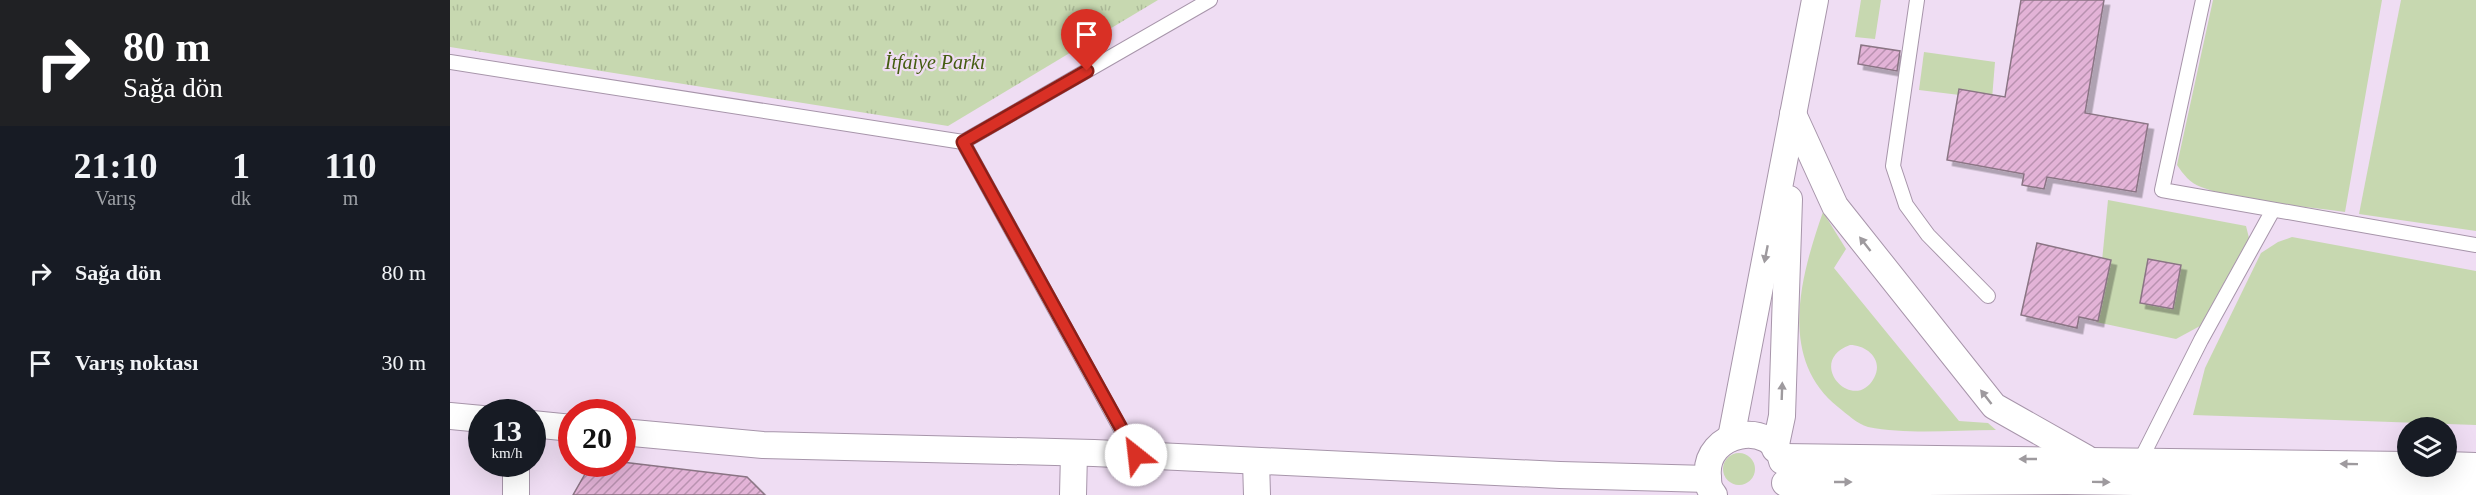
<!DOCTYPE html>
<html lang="tr">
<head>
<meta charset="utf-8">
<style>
  :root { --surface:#171b24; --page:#242831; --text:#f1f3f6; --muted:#9ea1a6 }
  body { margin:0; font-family:"Times New Roman",serif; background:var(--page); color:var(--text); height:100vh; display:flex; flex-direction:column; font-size:22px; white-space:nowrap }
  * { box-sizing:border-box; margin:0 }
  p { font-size:20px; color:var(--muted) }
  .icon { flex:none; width:33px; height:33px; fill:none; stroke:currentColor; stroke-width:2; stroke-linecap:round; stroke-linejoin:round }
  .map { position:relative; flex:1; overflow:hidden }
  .panel { display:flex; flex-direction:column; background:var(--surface); width:450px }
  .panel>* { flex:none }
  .guide { background:#202124; color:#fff; overflow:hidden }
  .fabs { position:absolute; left:1947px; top:417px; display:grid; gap:12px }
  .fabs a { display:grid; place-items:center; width:60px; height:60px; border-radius:50%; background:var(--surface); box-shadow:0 6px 24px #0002; font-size:30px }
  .speed { position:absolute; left:18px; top:399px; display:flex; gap:12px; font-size:30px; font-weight:700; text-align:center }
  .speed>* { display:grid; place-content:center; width:78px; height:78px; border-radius:50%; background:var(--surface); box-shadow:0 6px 24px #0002; line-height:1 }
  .speed small { font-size:15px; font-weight:400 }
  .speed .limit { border:9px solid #d22; background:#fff; color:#111 }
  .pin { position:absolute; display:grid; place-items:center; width:51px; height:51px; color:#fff; margin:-62px -26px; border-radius:50% 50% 50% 0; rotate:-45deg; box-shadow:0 0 6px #0007 }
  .pin .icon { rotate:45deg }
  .me { position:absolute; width:66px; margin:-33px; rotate:331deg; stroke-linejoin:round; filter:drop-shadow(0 0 4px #0008) }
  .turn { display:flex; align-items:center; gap:21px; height:126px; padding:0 24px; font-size:27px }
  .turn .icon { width:78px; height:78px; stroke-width:2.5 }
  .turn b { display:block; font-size:42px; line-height:51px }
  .eta { display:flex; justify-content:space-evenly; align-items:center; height:102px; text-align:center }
  .eta b { font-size:36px; font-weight:600; line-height:42px }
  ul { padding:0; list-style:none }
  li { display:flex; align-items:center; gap:18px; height:90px; padding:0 24px }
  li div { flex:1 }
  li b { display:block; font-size:22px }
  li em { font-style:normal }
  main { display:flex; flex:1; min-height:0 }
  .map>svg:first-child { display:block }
  .grass { fill:#c7d8b0; fill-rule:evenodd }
  .park { fill:url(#park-tufts) }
  .building { fill:url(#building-hatch); stroke:#8a7484; stroke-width:1.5; filter:url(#shadow) }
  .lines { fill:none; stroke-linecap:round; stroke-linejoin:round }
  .service-casing { stroke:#a795aa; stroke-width:16 }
  .minor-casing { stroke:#a795aa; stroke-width:28 }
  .service { stroke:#fff; stroke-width:14 }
  .minor { stroke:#fff; stroke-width:26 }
  .oneway { fill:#9e9a9e }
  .route-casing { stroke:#8d1f18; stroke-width:15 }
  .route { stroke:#d93025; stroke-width:10 }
  .labels { text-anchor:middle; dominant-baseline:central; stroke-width:4.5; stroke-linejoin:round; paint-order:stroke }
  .park-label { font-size:20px; font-style:italic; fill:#445c10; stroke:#efddf3 }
</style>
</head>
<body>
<main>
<section class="panel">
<div class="guide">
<div class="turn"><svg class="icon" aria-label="right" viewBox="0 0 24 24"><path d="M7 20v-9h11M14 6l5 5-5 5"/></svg><div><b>80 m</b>Sağa dön</div></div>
</div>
<div class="eta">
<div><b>21:10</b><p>Varış</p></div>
<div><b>1</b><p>dk</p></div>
<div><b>110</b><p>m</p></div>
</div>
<ul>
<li><svg class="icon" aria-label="right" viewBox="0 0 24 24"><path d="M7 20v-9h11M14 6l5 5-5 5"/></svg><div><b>Sağa dön</b></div><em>80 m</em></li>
<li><svg class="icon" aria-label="arrive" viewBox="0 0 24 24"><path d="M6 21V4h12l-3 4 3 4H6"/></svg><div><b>Varış noktası</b></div><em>30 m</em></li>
</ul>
</section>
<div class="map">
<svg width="2026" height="495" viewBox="0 0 2026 495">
  <defs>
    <pattern id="park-tufts" width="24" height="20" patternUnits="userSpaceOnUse" patternTransform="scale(1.5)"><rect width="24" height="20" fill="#c7d8b0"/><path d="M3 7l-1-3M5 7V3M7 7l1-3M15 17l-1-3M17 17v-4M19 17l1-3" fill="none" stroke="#acba98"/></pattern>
    <pattern id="building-hatch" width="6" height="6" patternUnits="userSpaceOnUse" patternTransform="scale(1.5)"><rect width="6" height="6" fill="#e3b3d7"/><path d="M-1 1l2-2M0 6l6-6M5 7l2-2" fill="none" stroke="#b992b0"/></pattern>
    <filter id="shadow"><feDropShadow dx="5.5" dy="5.5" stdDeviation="0" flood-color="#0004"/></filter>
  </defs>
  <rect width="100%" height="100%" fill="#efddf3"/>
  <g class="grass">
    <path d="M1411 0H1431L1425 39 1405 37Z"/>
    <path d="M1763 0H1932L1895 212C1848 205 1795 203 1751 187 1740 183 1733 174 1727 165Z"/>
    <path d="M1951 0H2026V231L1909 214Z"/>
    <path d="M1474 52 1545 62 1542 99 1469 90Z"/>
    <path d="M1658 200 1796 226 1799 238 1750 326 1726 339 1646 322Z"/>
    <path d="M1373 212 1396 249 1384 268 1509 421 1538 423 1546 430C1505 430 1459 435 1418 427 1407 424 1397 414 1388 407 1327 358 1351 275 1373 212ZM1400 345C1417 345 1434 360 1424 378 1404 415 1354 362 1400 345Z"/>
    <path d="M1842 237 2026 271V425L1743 415 1755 368 1811 253 1828 242Z"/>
    <circle cx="1289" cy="469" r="16"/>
  </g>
  <path class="park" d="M0 0H708L498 126 0 47Z"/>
  <g class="building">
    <path d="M1571 0H1654L1635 113 1698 124 1686 192 1597 177 1594 189 1572 185 1574 174 1497 160 1509 89 1555 97Z"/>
    <path d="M1411 45 1450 51 1447 71 1408 64Z"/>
    <path d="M1587 243 1661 260 1648 321 1629 317 1627 328 1571 315Z"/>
    <path d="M1698 259 1731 265 1723 309 1690 303Z"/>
    <path d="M172 462 297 477 315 495H123L135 474 153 464Z"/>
  </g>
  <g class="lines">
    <defs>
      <g id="service">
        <path d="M1467 0 1443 166 1456 205 1478 235 1538 296"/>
        <path d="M1753 0 1712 190 2026 245"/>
        <path d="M0 62 513 142 685 455"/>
        <path d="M513 142 760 0"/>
        <path d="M1690 461 1751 340 1823 210"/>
      </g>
      <g id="minor">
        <path d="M1343 114 1385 206 1544 406 1636 458"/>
        <path d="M0 416 32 419"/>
        <path d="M82 424 122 428"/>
        <path d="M172 432 313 445 644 453 1110 475 1258 479"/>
        <path d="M1281 438 1365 0"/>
        <path d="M1325 449 1332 416 1339 199"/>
        <path d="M1332 457 1958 465"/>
        <path d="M806 461 807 495"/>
        <path d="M66 464V495"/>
        <path d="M1996 465 2026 466"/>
        <path d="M1335 483 1616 481 2026 487"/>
        <path d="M623 495 624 453"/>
        <path d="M1264 495C1259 489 1258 485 1258 477 1253 430 1324 419 1332 461"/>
      </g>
    </defs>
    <use href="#service" class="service-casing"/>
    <use href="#minor" class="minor-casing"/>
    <use href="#service" class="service"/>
    <use href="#minor" class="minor"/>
  </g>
  <defs><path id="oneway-solid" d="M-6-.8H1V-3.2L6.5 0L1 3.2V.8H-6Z" transform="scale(1.5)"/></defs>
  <g class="oneway">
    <use href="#oneway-solid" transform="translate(1415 244) rotate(-128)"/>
    <use href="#oneway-solid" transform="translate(1316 254) rotate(101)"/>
    <use href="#oneway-solid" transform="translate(1332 391) rotate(-88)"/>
    <use href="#oneway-solid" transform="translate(1536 397) rotate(-128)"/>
    <use href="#oneway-solid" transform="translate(1578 459) rotate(-180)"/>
    <use href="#oneway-solid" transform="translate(1899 464) rotate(-179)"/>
    <use href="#oneway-solid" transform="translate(1393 482)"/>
    <use href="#oneway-solid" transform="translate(1651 482) rotate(1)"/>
  </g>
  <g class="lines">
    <defs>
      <path id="route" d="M637 71 513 142 686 455"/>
    </defs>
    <use href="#route" class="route-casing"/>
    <use href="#route" class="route"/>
  </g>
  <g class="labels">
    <g class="park-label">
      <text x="485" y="62">İtfaiye Parkı</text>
    </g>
  </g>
</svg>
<div class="fabs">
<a><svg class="icon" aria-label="layers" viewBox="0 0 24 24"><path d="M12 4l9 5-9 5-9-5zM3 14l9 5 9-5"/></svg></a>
</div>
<div class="speed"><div>13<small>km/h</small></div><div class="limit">20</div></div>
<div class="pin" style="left:637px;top:71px;background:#d93025"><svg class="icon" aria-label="arrive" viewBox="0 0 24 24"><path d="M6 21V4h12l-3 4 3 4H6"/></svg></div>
<svg class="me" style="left:686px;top:455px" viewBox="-20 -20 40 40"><circle r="19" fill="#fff"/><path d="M0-13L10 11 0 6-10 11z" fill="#d93025"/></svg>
</div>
</main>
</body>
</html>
